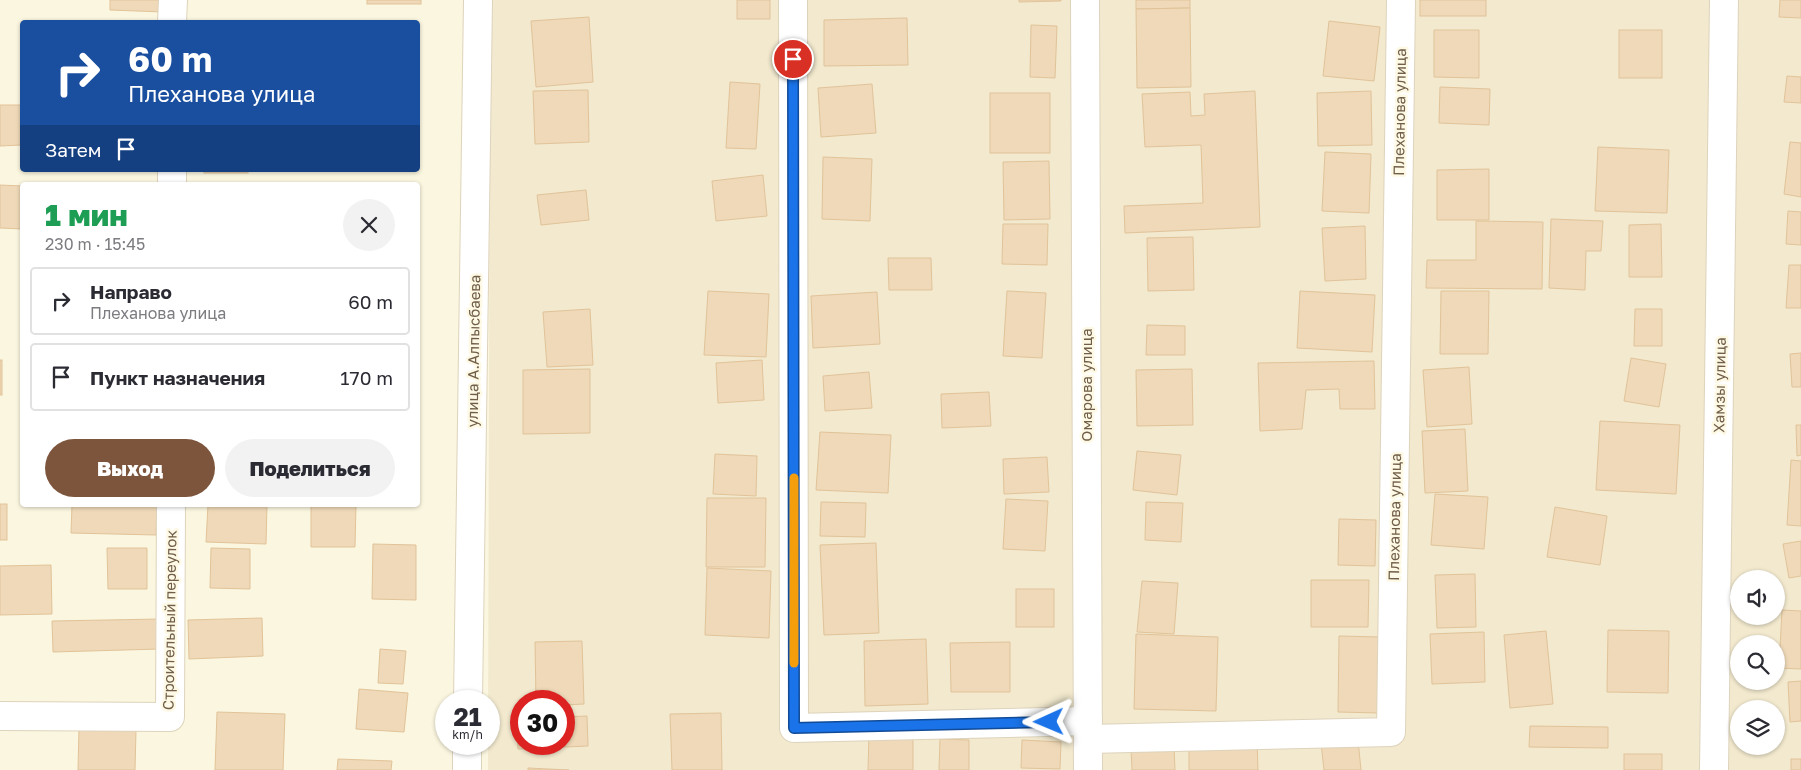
<!DOCTYPE html>
<html lang="ru">
<head>
<meta charset="utf-8">
<style>
  :root { --surface:#fff; --page:#f2f2f3; --text:#2b2b33; --muted:#7c7c81; --line:#e1e1e2; --accent:#7d553c }
  body { margin:0; font-family:"Golos Text",sans-serif; background:var(--page); color:var(--text); height:100vh; display:flex; flex-direction:column; font-size:19px; white-space:nowrap }
  * { box-sizing:border-box; margin:0 }
  p { font-size:16px; color:var(--muted) }
  .icon { flex:none; width:28px; height:28px; fill:none; stroke:currentColor; stroke-width:2; stroke-linecap:round; stroke-linejoin:round }
  .map { position:relative; flex:1; overflow:hidden }
  .drawer { position:absolute; left:20px; top:182px; width:400px; height:325px; display:flex; flex-direction:column; background:var(--surface); border-radius:5px; box-shadow:0 1px 4px #0004 }
  .drawer>* { flex:none }
  .guide { position:absolute; left:20px; top:20px; width:400px; height:152px; border-radius:5px; box-shadow:0 1px 4px #0004; background:#1a4fa0; color:#fff; overflow:hidden }
  .controls { position:absolute; left:1730px; top:570px; display:grid; gap:10px }
  .controls a { display:grid; place-items:center; width:55px; height:55px; border-radius:50%; background:var(--surface); box-shadow:0 1px 4px #0004; font-size:25px }
  .speed { position:absolute; left:435px; top:690px; display:flex; gap:10px; font-size:25px; font-weight:700; text-align:center }
  .speed>* { display:grid; place-content:center; width:65px; height:65px; border-radius:50%; background:var(--surface); box-shadow:0 1px 4px #0004; line-height:1 }
  .speed small { font-size:12px; font-weight:400 }
  .speed .limit { border:8px solid #d22; background:#fff; color:#111 }
  .pin { position:absolute; display:grid; place-items:center; width:42px; height:42px; color:#fff; margin:-21px; border:2px solid #fff; border-radius:50%; box-shadow:0 1px 5px #0007 }
  .me { position:absolute; width:55px; margin:-28px; rotate:269deg; stroke-linejoin:round; filter:drop-shadow(0 0 4px #0008) }
  .turn { display:flex; align-items:center; gap:18px; height:105px; padding:0 25px; font-size:22px }
  .turn .icon { width:65px; height:65px; stroke-width:2.5 }
  .turn b { display:block; font-size:35px; line-height:42px }
  .then { display:flex; align-items:center; height:48px; padding:0 25px; background:#0003; gap:10px; font-size:19px }
  .round { display:grid; place-items:center; flex:none; width:52px; height:52px; border-radius:26px; background:var(--page) }
  .head { display:flex; align-items:center; justify-content:space-between; height:85px; padding:0 25px }
  h1 { font-size:30px; font-weight:800; line-height:38px; color:#1e9e55 }
  .button { display:flex; gap:10px; margin-top:auto; padding:10px 25px }
  .button a { flex:1; height:58px; border-radius:30px; background:var(--accent); color:#fff; font-size:20px; font-weight:800; line-height:58px; text-align:center }
  .button a+a { background:var(--page); color:var(--text) }
  ul { padding:0; list-style:none }
  li { display:flex; align-items:center; gap:15px; height:68px; margin:0 10px 8px; padding:0 15px; border:2px solid var(--line); border-radius:5px }
  li div { flex:1 }
  li b { display:block; font-size:19px }
  li em { font-style:normal }
  .map>svg:first-child { display:block }
  .residential { fill:#f2e9ce; fill-rule:evenodd }
  .building { fill:#efd9b8; stroke:#e1c399 }
  .lines { fill:none; stroke-linecap:round; stroke-linejoin:round }
  .minor-casing { stroke:#ded3bc; stroke-width:30 }
  .minor { stroke:#fff; stroke-width:28 }
  .route-casing { stroke:#114b97; stroke-width:12 }
  .route { stroke:#1a73e8; stroke-width:9 }
  .slow { stroke:#f59e0b; stroke-width:9 }
  .labels { text-anchor:middle; dominant-baseline:central; stroke-width:5; stroke-linejoin:round; paint-order:stroke }
  .street-label { font-size:15px; fill:#705e48; stroke:#fef9e5 }
</style>
</head>
<body>
<div class="map">
<svg width="1801" height="770" viewBox="0 0 1801 770">
  <rect width="100%" height="100%" fill="#fbf6df"/>
  <path class="residential" d="M490 0H1801V770H488ZM1739 579H1776V616H1739ZM1739 644H1776V681H1739ZM521 701H564V744H521ZM1739 709H1776V746H1739Z"/>
  <g class="building">
    <path d="M110 0H164V12L110 10Z"/>
    <rect x="367" y="0" width="54" height="4"/>
    <rect x="737" y="0" width="33" height="19"/>
    <path d="M1019 0H1061V1L1019 2Z"/>
    <path d="M1136 0H1190V8L1136 9Z"/>
    <rect x="1420" y="0" width="66" height="16"/>
    <path d="M1780 0H1801V18L1779 17Z"/>
    <path d="M1190 8 1191 87 1137 88 1136 9Z"/>
    <path d="M589 17 593 82 536 87 531 21Z"/>
    <path d="M907 18 908 65 824 66V20Z"/>
    <path d="M1329 21 1380 27 1374 81 1323 76Z"/>
    <path d="M1031 25 1057 26 1055 78 1030 77Z"/>
    <path d="M1434 30H1479V78L1434 77Z"/>
    <rect x="1619" y="30" width="43" height="48"/>
    <path d="M1787 76 1801 77V103L1784 102Z"/>
    <path d="M730 82 760 84 756 149 726 148Z"/>
    <path d="M872 84 876 133 821 137 818 88Z"/>
    <path d="M1440 87 1490 89 1489 125 1439 123Z"/>
    <path d="M588 90 589 142 535 144 533 91Z"/>
    <path d="M1255 91 1260 227 1125 233 1124 206 1203 203 1201 145 1145 147 1142 94 1190 92 1191 116 1205 115 1204 94Z"/>
    <path d="M1371 91 1372 145 1318 146 1317 93Z"/>
    <rect x="990" y="93" width="60" height="60"/>
    <path d="M0 105H22V145L0 146Z"/>
    <path d="M1790 142 1801 143V197L1784 194Z"/>
    <path d="M1598 147 1669 150 1667 213 1595 211Z"/>
    <path d="M1325 152 1371 154 1369 213 1322 211Z"/>
    <path d="M823 157 872 159 870 221 822 219Z"/>
    <path d="M1049 161 1050 219 1004 220 1003 162Z"/>
    <path d="M1489 169V220H1437V170Z"/>
    <rect x="204" y="170" width="44" height="3"/>
    <path d="M763 175 767 216 716 221 712 181Z"/>
    <path d="M0 185 22 186V229L0 228Z"/>
    <path d="M586 190 589 220 541 225 537 195Z"/>
    <path d="M1788 211 1801 212V245L1786 244Z"/>
    <path d="M1551 219 1603 221 1601 251H1586L1585 290 1549 288Z"/>
    <path d="M1476 221 1543 222 1542 289 1426 288 1427 260H1476Z"/>
    <path d="M1003 224H1048L1047 265 1002 264Z"/>
    <path d="M1661 224 1662 277H1629V225Z"/>
    <path d="M1365 226 1366 279 1325 281 1322 228Z"/>
    <path d="M1193 237 1194 290 1148 291 1147 238Z"/>
    <path d="M888 258H931L932 290H889Z"/>
    <path d="M1789 265H1801V308H1786Z"/>
    <path d="M708 291 769 294 766 357 704 355Z"/>
    <path d="M1007 291 1046 293 1042 358 1003 356Z"/>
    <path d="M1300 291 1375 295 1372 352 1297 348Z"/>
    <path d="M1441 291H1489L1488 354H1440Z"/>
    <path d="M877 292 880 344 813 348 811 296Z"/>
    <path d="M590 309 593 365 547 367 543 312Z"/>
    <path d="M1635 309H1662V346H1634Z"/>
    <path d="M1147 325 1185 326V355H1146Z"/>
    <path d="M1801 353V387H1792L1790 354Z"/>
    <path d="M1631 358 1666 364 1659 407 1624 401Z"/>
    <rect x="0" y="360" width="2" height="35"/>
    <path d="M762 360 764 400 718 403 716 363Z"/>
    <path d="M1374 361 1375 409H1340L1339 389 1306 390 1302 429 1260 431 1258 363Z"/>
    <path d="M1469 367 1472 424 1427 427 1423 370Z"/>
    <path d="M590 369V433L523 434V370Z"/>
    <path d="M1192 369 1193 425 1137 426 1136 370Z"/>
    <path d="M869 372 872 408 825 411 823 376Z"/>
    <path d="M989 392 991 426 942 428 941 394Z"/>
    <path d="M1600 421 1680 425 1676 494 1596 490Z"/>
    <path d="M1796 425H1801V455L1797 456Z"/>
    <path d="M1465 429 1468 491 1425 493 1422 431Z"/>
    <path d="M820 432 891 435 888 493 816 490Z"/>
    <path d="M1137 451 1181 455 1177 495 1133 490Z"/>
    <path d="M715 454 757 456 756 496 713 494Z"/>
    <path d="M1047 457 1049 492 1004 494 1003 459Z"/>
    <path d="M1791 460 1801 461V526L1787 525Z"/>
    <path d="M1435 494 1488 497 1484 549 1431 545Z"/>
    <path d="M707 498H766L765 567H706Z"/>
    <path d="M1006 499 1048 501 1045 551 1003 549Z"/>
    <path d="M821 502 866 503 865 537 820 536Z"/>
    <path d="M1146 502 1183 503 1181 542 1145 540Z"/>
    <rect x="0" y="504" width="7" height="36"/>
    <path d="M72 505H157L156 535 71 533Z"/>
    <path d="M208 505H267L266 544 206 542Z"/>
    <path d="M311 505H356L355 547H311Z"/>
    <path d="M1555 507 1607 516 1600 565 1547 557Z"/>
    <path d="M1339 519 1376 520 1375 566 1338 565Z"/>
    <path d="M1801 541V576L1789 578 1783 544Z"/>
    <path d="M876 543 879 633 824 635 820 545Z"/>
    <path d="M373 544 416 545V600L372 599Z"/>
    <path d="M107 548H147V589H108Z"/>
    <path d="M211 548 250 549V589L210 588Z"/>
    <path d="M51 565 52 614 0 615V566Z"/>
    <path d="M707 568 771 571 769 638 705 635Z"/>
    <path d="M1475 574 1476 627 1437 628 1435 575Z"/>
    <path d="M1311 580H1369L1368 627H1311Z"/>
    <path d="M1142 581 1178 583 1174 634 1137 632Z"/>
    <rect x="1016" y="589" width="38" height="38"/>
    <path d="M1782 610 1801 611V669L1779 668Z"/>
    <path d="M262 618 263 656 189 659 188 620Z"/>
    <path d="M160 619V649L53 652 52 621Z"/>
    <path d="M1608 630 1669 631 1668 693 1607 692Z"/>
    <path d="M1546 631 1553 704 1510 708 1504 635Z"/>
    <path d="M1484 632 1485 682 1432 684 1430 634Z"/>
    <path d="M1136 634 1218 637 1216 711 1134 709Z"/>
    <path d="M1339 636 1381 637 1380 713 1338 712Z"/>
    <path d="M926 639 928 704 865 706 864 641Z"/>
    <path d="M582 641 584 704 564 705V701H536L535 642Z"/>
    <path d="M1010 642V692H951L950 643Z"/>
    <path d="M380 649 406 651 403 684 378 683Z"/>
    <path d="M1801 681V721L1790 722 1788 682Z"/>
    <path d="M359 689 408 693 404 732 356 729Z"/>
    <path d="M217 712 285 714 283 770H215Z"/>
    <path d="M721 713 722 770H672L670 714Z"/>
    <path d="M587 716 588 746 518 749 517 719H521V744H564V717Z"/>
    <path d="M1530 726 1608 727V748L1529 747Z"/>
    <path d="M79 729 136 730 135 770H78Z"/>
    <path d="M869 735H913V770H868Z"/>
    <path d="M940 739 969 740V770H939Z"/>
    <path d="M1022 740 1061 742 1060 769 1021 768Z"/>
    <path d="M1257 740 1258 770H1189V743Z"/>
    <path d="M1358 740 1361 770H1324L1321 743Z"/>
    <path d="M1174 746 1175 770H1132L1131 748Z"/>
    <rect x="1624" y="754" width="38" height="16"/>
    <path d="M338 759 392 761 391 770H337Z"/>
    <rect x="1791" y="759" width="10" height="11"/>
    <path d="M528 768 569 770H528Z"/>
  </g>
  <g class="lines">
    <defs>
      <g id="minor">
        <path d="M793 0 794 728 1088 721"/>
        <path d="M1085 0 1088 770"/>
        <path d="M172 22 173 0"/>
        <path d="M172 185V170"/>
        <path d="M468 701 478 0"/>
        <path d="M0 716 170 717 171 505"/>
        <path d="M1088 739 1391 732 1401 0"/>
        <path d="M467 770V744"/>
        <path d="M1714 770 1724 0"/>
      </g>
    </defs>
    <use href="#minor" class="minor-casing"/>
    <use href="#minor" class="minor"/>
  </g>
  <g class="lines">
    <defs>
      <path id="route" d="M793 59 794 728 1049 722"/>
    </defs>
    <use href="#route" class="route-casing"/>
    <use href="#route" class="route"/>
    <path class="slow" d="M794 478V663"/>
  </g>
  <g class="labels">
    <g class="street-label">
      <text transform="translate(1399 112) rotate(-89)">Плеханова улица</text>
      <text transform="translate(473 351) rotate(-89)">улица А.Алпысбаева</text>
      <text transform="translate(1086 385) rotate(-90)">Омарова улица</text>
      <text transform="translate(1719 385) rotate(-89)">Хамзы улица</text>
      <text transform="translate(1394 517) rotate(-89)">Плеханова улица</text>
      <text transform="translate(169 620) rotate(-89)">Строительный переулок</text>
    </g>
  </g>
</svg>
<div class="controls">
<a><svg class="icon" aria-label="sound" viewBox="0 0 24 24"><path d="M4 9h4l5-4v14l-5-4H4zM17 9q2 3 0 6"/></svg></a>
<a><svg class="icon" aria-label="search" viewBox="0 0 24 24"><circle cx="10" cy="10" r="6"/><path d="M15 15l6 6"/></svg></a>
<a><svg class="icon" aria-label="layers" viewBox="0 0 24 24"><path d="M12 4l9 5-9 5-9-5zM3 14l9 5 9-5"/></svg></a>
</div>
<div class="speed"><div>21<small>km/h</small></div><div class="limit">30</div></div>
<div class="pin" style="left:793px;top:59px;background:#d93025"><svg class="icon" aria-label="arrive" viewBox="0 0 24 24"><path d="M6 21V4h12l-3 4 3 4H6"/></svg></div>
<svg class="me" style="left:1049px;top:722px" viewBox="-20 -20 40 40"><path d="M0-17L14 15 0 8-14 15z" fill="#1a73e8" stroke="#fff" stroke-width="4"/></svg>
<div class="guide">
<div class="turn"><svg class="icon" aria-label="right" viewBox="0 0 24 24"><path d="M7 20v-9h11M14 6l5 5-5 5"/></svg><div><b>60 m</b>Плеханова улица</div></div>
<div class="then">Затем<svg class="icon" aria-label="arrive" viewBox="0 0 24 24"><path d="M6 21V4h12l-3 4 3 4H6"/></svg></div>
</div>
<section class="drawer">
<div class="head"><div><h1>1 мин</h1><p>230 m · 15:45</p></div><a class="round"><svg class="icon" aria-label="close" viewBox="0 0 24 24"><path d="M6 6l12 12M18 6L6 18"/></svg></a></div>
<ul>
<li><svg class="icon" aria-label="right" viewBox="0 0 24 24"><path d="M7 20v-9h11M14 6l5 5-5 5"/></svg><div><b>Направо</b><p>Плеханова улица</p></div><em>60 m</em></li>
<li><svg class="icon" aria-label="arrive" viewBox="0 0 24 24"><path d="M6 21V4h12l-3 4 3 4H6"/></svg><div><b>Пункт назначения</b></div><em>170 m</em></li>
</ul>
<div class="button"><a>Выход</a><a>Поделиться</a></div>
</section>
</div>
</body>
</html>
